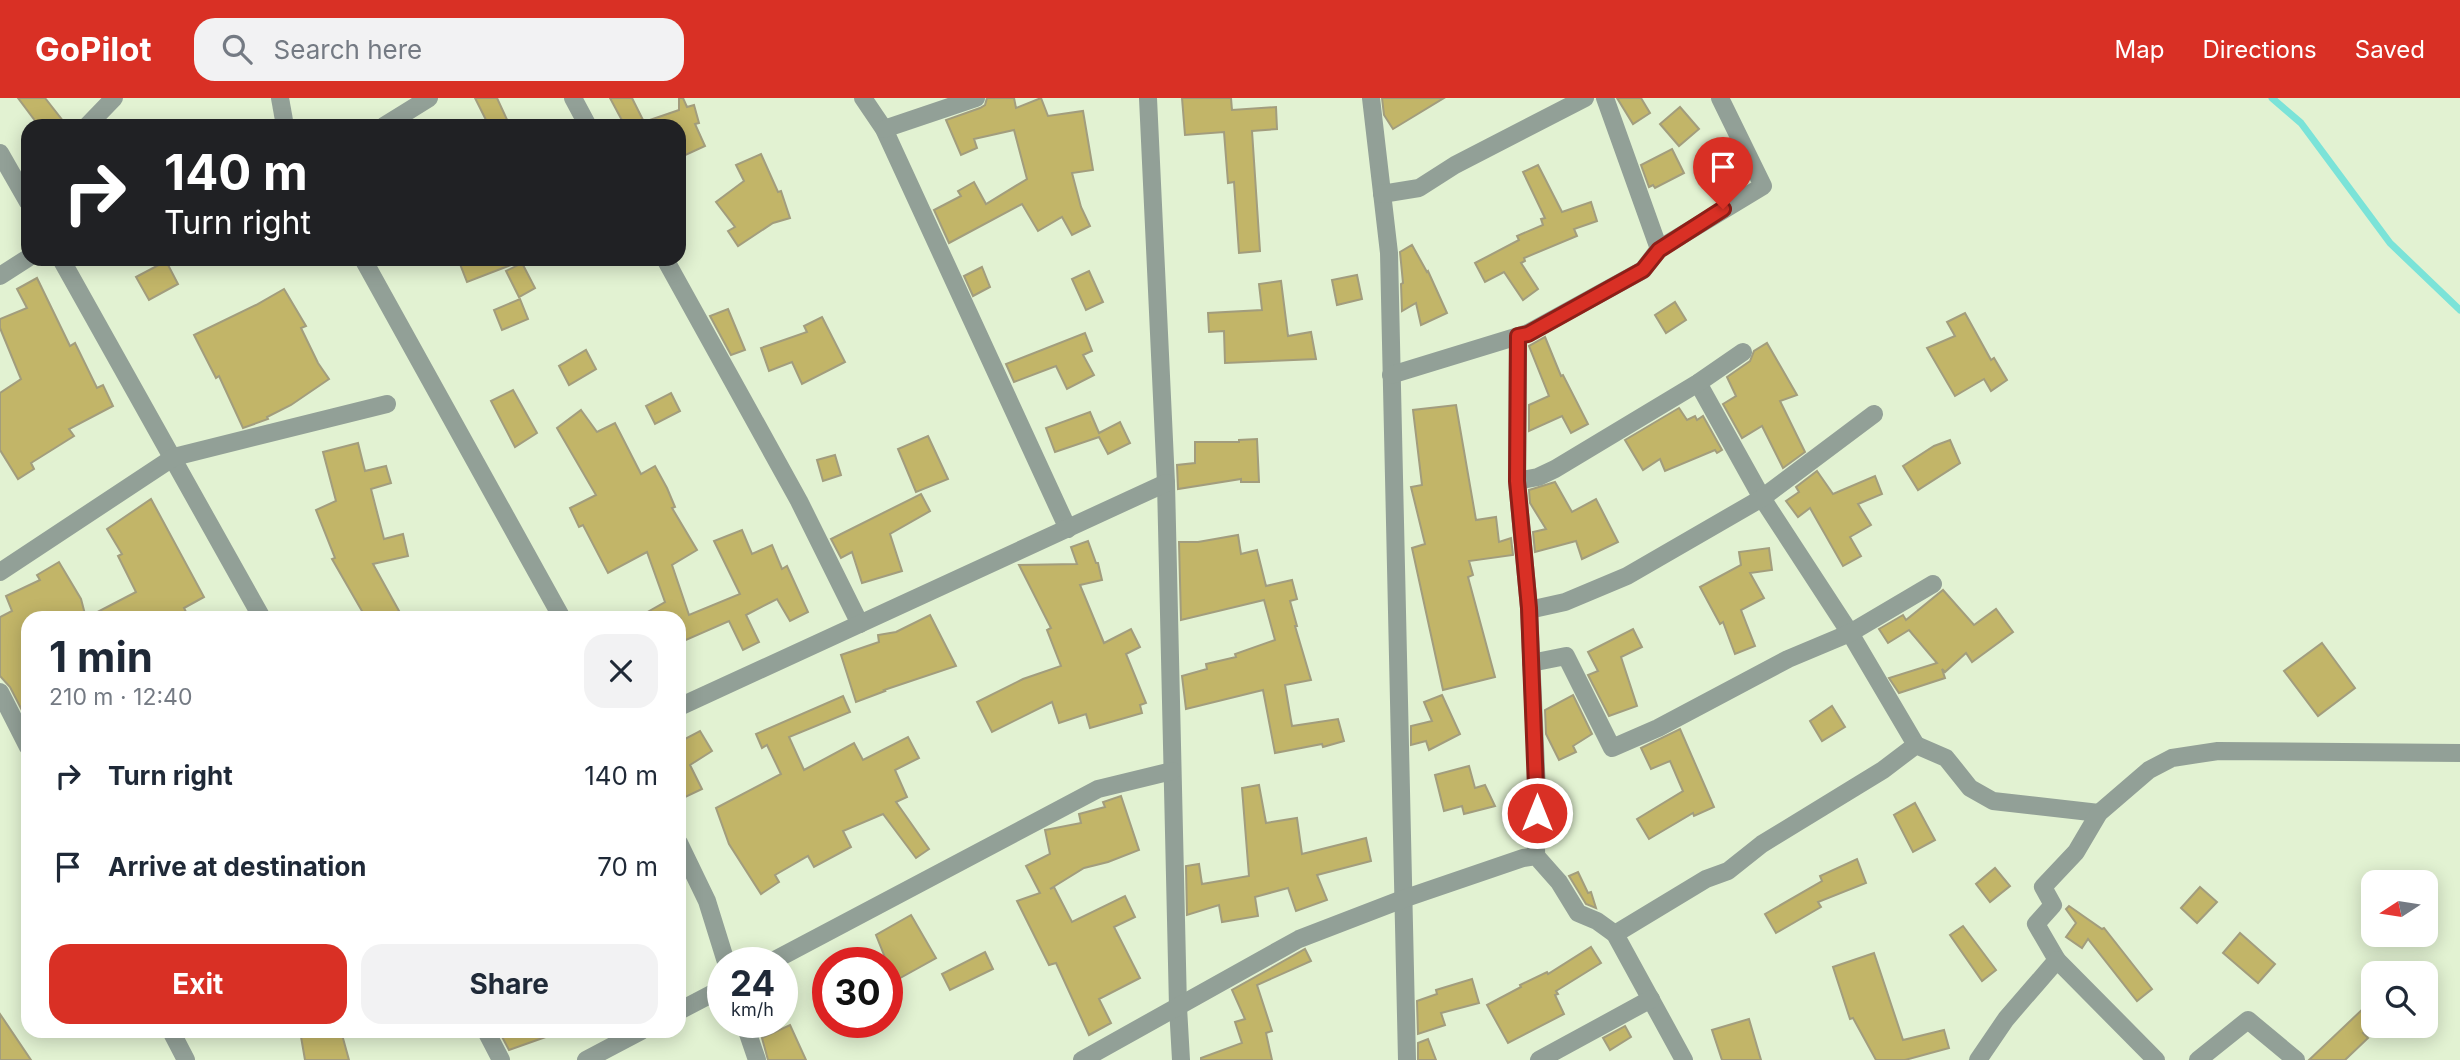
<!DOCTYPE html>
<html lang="en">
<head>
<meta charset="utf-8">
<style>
  :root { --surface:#fff; --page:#f2f2f3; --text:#1f2937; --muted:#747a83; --accent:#d93025 }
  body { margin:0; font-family:Inter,sans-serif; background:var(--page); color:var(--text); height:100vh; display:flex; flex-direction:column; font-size:26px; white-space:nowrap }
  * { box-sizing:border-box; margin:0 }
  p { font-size:23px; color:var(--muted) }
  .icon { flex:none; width:38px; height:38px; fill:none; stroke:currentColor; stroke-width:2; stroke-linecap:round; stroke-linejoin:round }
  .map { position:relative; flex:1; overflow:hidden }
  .drawer { position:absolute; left:21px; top:513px; width:665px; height:427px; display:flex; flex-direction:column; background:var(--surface); border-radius:21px; box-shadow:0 4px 18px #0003 }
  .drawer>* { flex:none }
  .top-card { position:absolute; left:21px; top:21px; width:665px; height:147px; border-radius:21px; box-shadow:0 4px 18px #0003; background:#202124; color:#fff; overflow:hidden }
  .needle { width:46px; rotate:258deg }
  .fabs { position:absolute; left:2361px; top:772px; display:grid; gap:14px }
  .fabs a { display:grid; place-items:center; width:77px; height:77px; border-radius:14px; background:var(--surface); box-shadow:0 4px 18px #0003; font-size:35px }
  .speed { position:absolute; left:707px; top:849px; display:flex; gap:14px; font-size:35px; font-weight:700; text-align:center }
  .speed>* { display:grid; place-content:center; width:91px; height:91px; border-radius:50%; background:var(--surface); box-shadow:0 4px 18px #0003; line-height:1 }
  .speed small { font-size:18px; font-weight:400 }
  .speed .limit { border:10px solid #d22; background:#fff; color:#111 }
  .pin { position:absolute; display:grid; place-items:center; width:60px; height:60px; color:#fff; margin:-72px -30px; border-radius:50% 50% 50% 0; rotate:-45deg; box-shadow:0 0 7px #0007 }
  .pin .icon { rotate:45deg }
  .me { position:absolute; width:77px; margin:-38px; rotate:0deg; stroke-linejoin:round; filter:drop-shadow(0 0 5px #0008) }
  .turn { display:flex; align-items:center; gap:24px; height:147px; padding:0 28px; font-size:32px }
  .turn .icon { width:91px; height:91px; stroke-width:2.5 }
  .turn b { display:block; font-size:49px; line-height:60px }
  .round { display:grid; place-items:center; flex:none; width:74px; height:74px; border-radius:21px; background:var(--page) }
  .headline { display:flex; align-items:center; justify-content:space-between; height:119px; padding:0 28px }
  h1 { font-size:42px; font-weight:700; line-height:52px }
  .primary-button { display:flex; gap:14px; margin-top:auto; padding:14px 28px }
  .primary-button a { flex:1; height:80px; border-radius:21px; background:var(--accent); color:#fff; font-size:28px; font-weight:700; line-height:80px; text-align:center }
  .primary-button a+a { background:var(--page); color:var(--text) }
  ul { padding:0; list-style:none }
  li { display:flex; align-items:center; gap:21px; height:91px; padding:0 28px }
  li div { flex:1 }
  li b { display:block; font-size:26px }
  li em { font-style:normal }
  header { display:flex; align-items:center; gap:42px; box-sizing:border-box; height:98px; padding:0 35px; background:var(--accent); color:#fff }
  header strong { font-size:33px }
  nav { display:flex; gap:38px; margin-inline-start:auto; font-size:24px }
  .search { width:490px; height:63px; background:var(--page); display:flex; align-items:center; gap:18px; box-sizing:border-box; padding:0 24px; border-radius:21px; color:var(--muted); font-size:26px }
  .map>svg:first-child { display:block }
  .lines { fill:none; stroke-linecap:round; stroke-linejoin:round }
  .stream { stroke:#7be3d8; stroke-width:7 }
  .building { fill:#c2b568; stroke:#a29d7d; stroke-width:2 }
  .minor { stroke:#92a097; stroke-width:18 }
  .route-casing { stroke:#8d1f18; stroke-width:18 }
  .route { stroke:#d93025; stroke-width:12 }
</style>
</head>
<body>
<header>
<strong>GoPilot</strong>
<div class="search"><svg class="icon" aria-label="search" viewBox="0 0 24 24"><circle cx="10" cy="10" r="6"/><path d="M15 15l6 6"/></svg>Search here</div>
<nav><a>Map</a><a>Directions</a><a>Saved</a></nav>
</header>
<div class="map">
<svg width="2460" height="962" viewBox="0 0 2460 962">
  <rect width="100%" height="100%" fill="#e2f2d2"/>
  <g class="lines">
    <path class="stream" d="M2272 0 2301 25 2390 145 2460 212"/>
  </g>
  <g class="building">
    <path d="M18 0H45L67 28H39Z"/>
    <path d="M475 0H497L510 28H489Z"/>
    <path d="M610 0H632L644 24 679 12V0H683L687 9 694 7 699 25 695 26 705 48 679 60V28H625Z"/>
    <path d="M987 0H1014L1016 10 1041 0 1048 18 1083 13 1093 72 1072 75 1081 109 1090 128 1072 137 1062 119 1038 133 1022 106 949 145 934 112 961 98 958 93 974 84 986 106 1027 81 1014 32 974 41 977 50 961 57 946 22 980 10 985 7Z"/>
    <path d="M1182 0H1231L1232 12 1276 9 1277 31 1252 33 1260 153 1239 155 1234 84 1228 85 1224 34 1185 37Z"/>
    <path d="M1382 0H1444L1393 31 1384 17Z"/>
    <path d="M1617 0H1641L1650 15 1633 26Z"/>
    <path d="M1680 9 1699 31 1679 48 1660 26Z"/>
    <path d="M1672 51 1684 75 1655 90 1653 87 1649 89 1641 67Z"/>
    <path d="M761 56 778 94 781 93 790 120 773 125 738 148 728 133 735 129 716 104 744 83 736 67Z"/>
    <path d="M1538 67 1562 114 1591 104 1597 123 1574 131 1577 138 1524 160 1525 163 1521 165 1538 191 1523 202 1504 174 1485 184 1475 165 1519 142 1517 138 1543 127 1541 121 1545 120 1523 74Z"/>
    <path d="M1412 147 1427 174 1428 173 1447 215 1421 227 1416 205 1402 213 1401 186 1403 185 1400 154Z"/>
    <path d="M474 161H523L524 162 467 184 460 166Z"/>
    <path d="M166 163 178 186 149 202 136 179Z"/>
    <path d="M522 165 535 190 519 199 506 173Z"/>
    <path d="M982 169 990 189 973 198 964 178Z"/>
    <path d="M1089 173 1103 204 1086 212 1072 181Z"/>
    <path d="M1357 177 1362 201 1337 207 1332 182Z"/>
    <path d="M37 180 70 248 75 245 97 290 103 287 113 308 69 331 74 338 31 365 34 371 18 381 0 352V295L21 281 0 230V221L27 210 17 191Z"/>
    <path d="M1281 183 1288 238 1311 234 1316 261 1225 265 1224 233 1209 234 1208 215 1262 212 1259 186Z"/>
    <path d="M284 191 306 228 301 230 318 265 329 281 291 307 267 319 268 321 243 330 219 278 216 280 194 237 256 207Z"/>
    <path d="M520 201 528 221 502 232 494 212Z"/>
    <path d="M1675 204 1686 222 1666 235 1655 217Z"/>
    <path d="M728 211 745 252 731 257 710 218Z"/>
    <path d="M1965 215 1991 262 1994 260 2007 282 1991 293 1984 281 1955 298 1927 250 1955 238 1947 224Z"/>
    <path d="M822 219 845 264 802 286 792 264 769 273 761 250 807 234 804 228Z"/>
    <path d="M1085 235 1092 253 1083 257 1094 277 1067 291 1056 268 1014 284 1006 266Z"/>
    <path d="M1545 239 1561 278 1563 277 1588 326 1571 335 1562 318 1529 333V307L1549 298 1529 248Z"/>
    <path d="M1767 245 1797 297 1780 303 1805 354 1783 370 1762 328 1742 340 1723 306 1736 298 1727 279 1750 263 1754 253Z"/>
    <path d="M586 252 596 271 569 287 559 268Z"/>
    <path d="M513 292 537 335 515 349 491 303Z"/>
    <path d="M671 295 680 313 655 326 646 308Z"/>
    <path d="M1456 307 1476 422 1496 419 1499 444 1511 440 1513 457 1469 463 1473 477 1468 479 1495 579 1443 592 1412 450 1425 446 1411 389 1422 387 1413 312Z"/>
    <path d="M1679 310 1687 322 1695 318 1697 322 1703 318 1722 352 1717 355 1715 352 1665 373 1660 361 1643 372 1625 342Z"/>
    <path d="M581 312 597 334 615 325 641 376 655 368 667 390 675 409 672 410 697 452 672 467 689 517 740 496 714 443 742 432 752 456 772 447 782 471 787 468 808 514 790 523 777 501 746 517 759 544 743 552 729 523 679 545V521L681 520H637L665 504 647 454 608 475 583 427 579 429 570 410 596 397 557 330Z"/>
    <path d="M1090 314 1099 335 1120 324 1130 345 1108 356 1099 339 1055 354 1046 330Z"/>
    <path d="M928 338 948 381 916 394 898 351Z"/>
    <path d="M1257 341 1259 384H1241V381L1178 391 1177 367 1195 365V344H1239V342Z"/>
    <path d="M1950 342 1960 365 1918 392 1903 368 1934 348Z"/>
    <path d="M358 345 365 373 386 368 391 385 371 391 384 441 403 436 408 458 373 466 399 513 387 520H366L332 461 335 460 316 412 336 403 323 354Z"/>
    <path d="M835 357 841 377 823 383 817 362Z"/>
    <path d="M1817 373 1833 396 1875 378 1882 396 1858 406 1871 427 1850 439 1861 458 1843 468 1810 410 1798 419 1786 403 1799 394 1796 389Z"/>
    <path d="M1555 384 1572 414 1596 401 1618 444 1582 461 1576 443 1535 454 1533 434 1546 431 1530 405 1529 392Z"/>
    <path d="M921 396 930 413 890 436 902 473 862 485 852 454 841 460 831 441Z"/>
    <path d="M151 401 204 499 184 510 189 520H28V624L10 589 0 578V519L12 513 6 498 40 482 37 477 59 464 81 501 86 520 136 494 118 458 122 456 107 431Z"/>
    <path d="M1238 437 1241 456 1257 452 1266 488 1292 482 1297 501 1290 503 1297 528H1295L1311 582 1285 587 1292 628 1338 621 1344 643 1323 649 1322 646 1275 655 1263 592 1186 611 1182 578 1207 571 1206 566 1236 559 1235 556 1275 542 1264 502 1181 522 1179 444H1198Z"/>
    <path d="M1088 443 1096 465H1098L1102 482 1080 487 1104 545 1131 531 1140 549 1126 556 1146 605 1140 607 1142 615 1090 630 1086 616 1059 625 1052 604 992 634 977 604 1023 581 1061 568 1047 532 1051 530 1019 467 1077 466 1071 449Z"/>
    <path d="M1769 450 1772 472 1750 475 1764 500 1741 512 1755 548 1735 556 1723 524 1720 526 1700 489 1741 467 1739 454Z"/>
    <path d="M1943 492 1974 527 1996 511 2013 534 1972 564 1966 555 1945 574 1942 571 1945 580 1899 595 1889 580 1937 565 1909 532 1888 545 1879 531 1903 517 1906 522Z"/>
    <path d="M930 517 956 568 884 592 885 593 856 604 841 557 879 544 878 537 896 534Z"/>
    <path d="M1633 531 1642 549 1621 559 1637 608 1609 618 1588 577 1598 573 1588 554Z"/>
    <path d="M2322 545 2355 590 2318 618 2284 573Z"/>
    <path d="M1442 597 1460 636 1429 652 1426 643 1411 647V628L1432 623 1424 604Z"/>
    <path d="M1573 597 1592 636 1573 648 1576 654 1559 662 1546 636 1545 612Z"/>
    <path d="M843 598 850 614 789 639 804 672 854 645 863 662 908 639 919 660 895 672 907 699 896 704 929 751 916 760 883 716 843 733 851 749 814 769 808 758 775 777 779 784 761 796 729 746 716 710 781 676 767 647 762 650 756 636Z"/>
    <path d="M1832 608 1845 629 1822 643 1810 623Z"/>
    <path d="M1680 631 1714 709 1694 718 1693 715 1649 741 1637 721 1683 693 1670 663 1651 671 1641 650Z"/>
    <path d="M700 633 712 653 690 667 702 691 679 702V644Z"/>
    <path d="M1469 668 1475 690 1485 687 1495 708 1464 716 1462 708 1444 713 1435 677Z"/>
    <path d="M1259 687 1266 725 1297 720 1302 756 1366 740 1371 763 1317 777 1327 802 1296 813 1288 790 1255 799 1258 818 1222 824 1219 807 1187 817 1186 768 1199 766 1202 786 1249 778 1242 690Z"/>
    <path d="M1121 698 1139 752 1108 764 1084 770 1050 791 1054 789 1072 824 1125 798 1135 819 1114 829 1140 880 1099 901 1111 925 1089 937 1056 865 1049 867 1017 803 1040 795 1026 768 1050 756 1045 732 1081 725 1079 716 1105 709 1103 704Z"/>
    <path d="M1915 705 1935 742 1913 754 1894 717Z"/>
    <path d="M1857 761 1866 785 1818 804 1821 809 1776 835 1765 816 1822 783 1820 778Z"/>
    <path d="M1995 770 2010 788 1990 804 1976 786Z"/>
    <path d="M1578 774 1588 795 1591 794 1596 810 1586 806 1569 778Z"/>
    <path d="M2200 789 2217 804 2197 825 2181 810Z"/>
    <path d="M2069 808 2102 831 2104 830 2152 891 2137 903 2088 841 2082 850 2066 839 2076 825 2066 811Z"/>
    <path d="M911 817 936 860 893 884 887 873V864H882L886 862 876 837Z"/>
    <path d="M1963 828 1996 872 1982 883 1950 837Z"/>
    <path d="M2240 835 2275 866 2258 885 2223 855Z"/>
    <path d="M1591 849 1601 865 1556 893 1558 896 1555 897 1564 916 1508 945 1487 907 1521 889 1520 887 1547 874 1548 876Z"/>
    <path d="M1305 851 1311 863 1257 887 1272 933 1266 935 1272 962H1201V960L1242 945 1235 924 1245 921 1232 892Z"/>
    <path d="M985 854 993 871 950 892 942 876Z"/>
    <path d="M1874 855 1903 942 1944 932 1949 950 1905 962H1876L1853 920 1850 921 1833 869Z"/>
    <path d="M1472 881 1479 905 1441 915 1445 927 1418 936 1417 903 1437 896 1436 892Z"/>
    <path d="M2367 907 2373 916 2374 928 2363 935 2368 940 2345 962H2309Z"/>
    <path d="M0 916 31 962H0Z"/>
    <path d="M1749 921 1761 962H1722L1712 932Z"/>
    <path d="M790 927 806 962H768L762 940Z"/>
    <path d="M1625 928 1631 939 1610 952 1603 940Z"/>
    <path d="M300 933H341L349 962H305Z"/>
    <path d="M499 933H557V935L509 952Z"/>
    <path d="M1428 941 1436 962H1418V945Z"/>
  </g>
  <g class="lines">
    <g class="minor">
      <path d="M280 0 285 28"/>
      <path d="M573 0 588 28"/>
      <path d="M863 0 884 31 1068 431"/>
      <path d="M1148 0 1166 385 1178 909 1181 962"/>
      <path d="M1371 0 1389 155 1407 962"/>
      <path d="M1605 0 1659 151"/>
      <path d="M87 28 114 0"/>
      <path d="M384 28 429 0"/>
      <path d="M884 31 976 0"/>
      <path d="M0 55 28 104"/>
      <path d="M1382 96 1419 90 1455 67 1585 0"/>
      <path d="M61 161 262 520"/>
      <path d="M363 161 562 520"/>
      <path d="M665 161 799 403 860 526"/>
      <path d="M0 178 28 160"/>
      <path d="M1518 238 1517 383 1529 510 1537 694 1536 758"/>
      <path d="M1391 277 1528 235 1643 172 1659 151 1763 88 1720 0"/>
      <path d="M1698 285 1762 400 1850 535 1916 647"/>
      <path d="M1517 383 1538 379 1555 371 1698 285 1743 254"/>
      <path d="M0 474 174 359 387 306"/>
      <path d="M1529 512 1565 504 1627 478 1762 400 1874 316"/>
      <path d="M1531 565 1566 558 1612 650 1658 630 1788 561 1850 535 1933 486"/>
      <path d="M0 594 28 649"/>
      <path d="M679 609 1166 385"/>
      <path d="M679 745 707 803 726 864"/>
      <path d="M1615 836 1706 781 1728 773 1762 746 1883 672 1916 647 1946 660 1970 690 1993 703 2099 715"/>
      <path d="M2057 862 2036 826 2053 807 2043 789 2076 754 2099 715 2149 672 2172 660 2218 653 2460 655"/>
      <path d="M771 864 1098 691 1172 673"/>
      <path d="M679 913 723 890"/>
      <path d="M744 924 757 962"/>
      <path d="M171 933 186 962"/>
      <path d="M486 933 501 962"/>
      <path d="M586 962 641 933"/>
      <path d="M1082 962 1299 841 1403 801 1523 760 1536 758 1559 784 1578 815 1597 823 1615 836 1684 962"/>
      <path d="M1539 962 1651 901"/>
      <path d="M1978 962 2006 921 2057 862 2156 962"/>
      <path d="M2198 962 2248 922 2296 962"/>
    </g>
  </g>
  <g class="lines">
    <defs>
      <path id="route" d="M1537 715 1529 510 1517 383 1518 238 1528 236 1643 172 1659 152 1723 111"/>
    </defs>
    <use href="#route" class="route-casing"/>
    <use href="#route" class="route"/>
  </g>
</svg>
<div class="fabs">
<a><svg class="needle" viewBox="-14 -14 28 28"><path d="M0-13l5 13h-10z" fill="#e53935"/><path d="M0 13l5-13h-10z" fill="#747a83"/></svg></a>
<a><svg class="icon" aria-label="search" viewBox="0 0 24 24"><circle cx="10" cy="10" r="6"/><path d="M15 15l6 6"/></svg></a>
</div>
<div class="speed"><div>24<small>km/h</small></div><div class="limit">30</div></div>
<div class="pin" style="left:1723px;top:111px;background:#d93025"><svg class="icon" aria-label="arrive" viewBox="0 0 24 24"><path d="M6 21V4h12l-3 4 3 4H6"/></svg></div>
<svg class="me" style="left:1537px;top:715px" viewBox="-20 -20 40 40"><circle r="17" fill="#d93025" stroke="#fff" stroke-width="3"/><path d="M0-11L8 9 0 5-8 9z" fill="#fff"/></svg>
<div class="top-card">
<div class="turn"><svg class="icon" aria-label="right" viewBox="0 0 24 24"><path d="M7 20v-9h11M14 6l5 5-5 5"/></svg><div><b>140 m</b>Turn right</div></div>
</div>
<section class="drawer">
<div class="headline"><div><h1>1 min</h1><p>210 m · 12:40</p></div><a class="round"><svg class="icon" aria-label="close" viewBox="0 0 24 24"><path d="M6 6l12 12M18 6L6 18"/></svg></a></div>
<ul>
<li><svg class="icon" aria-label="right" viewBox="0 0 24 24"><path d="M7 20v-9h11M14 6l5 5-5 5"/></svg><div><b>Turn right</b></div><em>140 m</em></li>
<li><svg class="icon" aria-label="arrive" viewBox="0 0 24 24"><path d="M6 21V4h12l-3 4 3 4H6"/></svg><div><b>Arrive at destination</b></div><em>70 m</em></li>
</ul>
<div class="primary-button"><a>Exit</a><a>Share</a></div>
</section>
</div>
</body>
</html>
